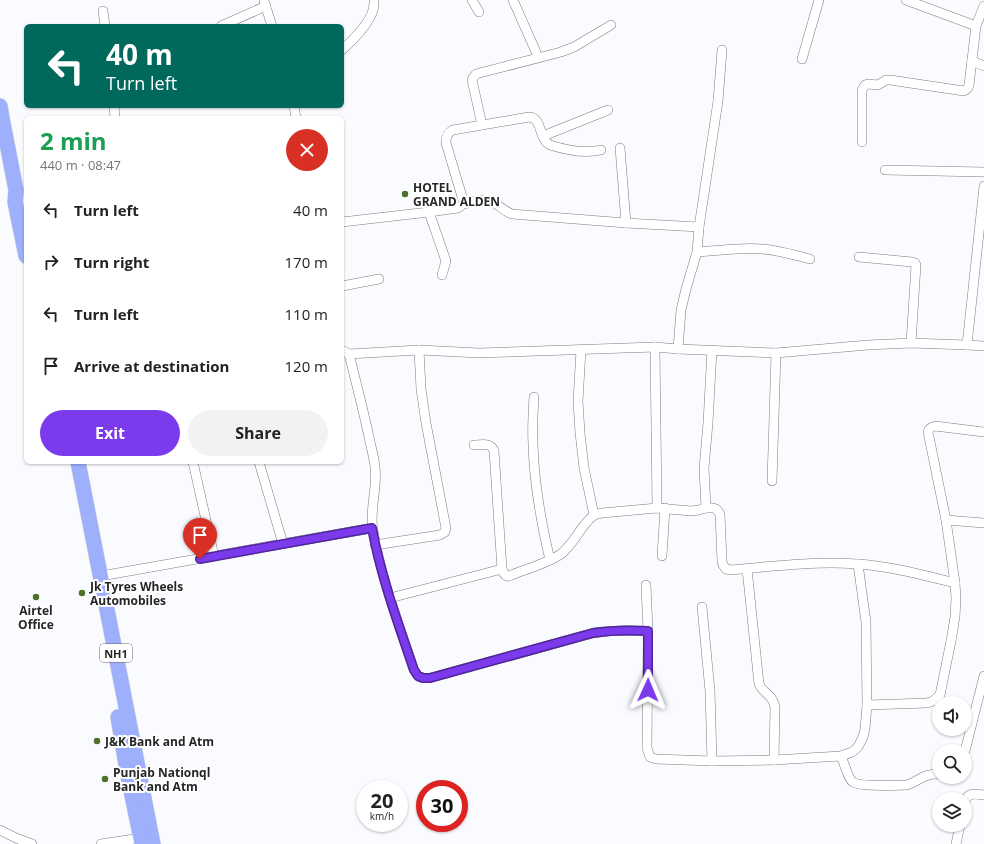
<!DOCTYPE html>
<html lang="en">
<head>
<meta charset="utf-8">
<style>
  :root { --surface:#fff; --page:#f2f2f2; --text:#222; --muted:#767676; --accent:#7c3aed }
  body { margin:0; font-family:"Open Sans",sans-serif; background:var(--page); color:var(--text); height:100vh; display:flex; flex-direction:column; font-size:15px; white-space:nowrap }
  * { box-sizing:border-box; margin:0 }
  p { font-size:13px; color:var(--muted) }
  .icon { flex:none; width:22px; height:22px; fill:none; stroke:currentColor; stroke-width:2; stroke-linecap:round; stroke-linejoin:round }
  .map { position:relative; flex:1; overflow:hidden }
  .details { position:absolute; left:24px; top:116px; width:320px; height:348px; display:flex; flex-direction:column; background:var(--surface); border-radius:6px; box-shadow:0 1px 3px #0004 }
  .details>* { flex:none }
  .banner { position:absolute; left:24px; top:24px; width:320px; height:84px; border-radius:6px; box-shadow:0 1px 3px #0004; background:#00695c; color:#fff; overflow:hidden }
  .controls { position:absolute; left:932px; top:696px; display:grid; gap:8px }
  .controls a { display:grid; place-items:center; width:40px; height:40px; border-radius:50%; background:var(--surface); box-shadow:0 1px 3px #0004; font-size:20px }
  .speed { position:absolute; left:356px; top:780px; display:flex; gap:8px; font-size:20px; font-weight:700; text-align:center }
  .speed>* { display:grid; place-content:center; width:52px; height:52px; border-radius:50%; background:var(--surface); box-shadow:0 1px 3px #0004; line-height:1 }
  .speed small { font-size:10px; font-weight:400 }
  .speed .limit { border:6px solid #d22; background:#fff; color:#111 }
  .pin { position:absolute; display:grid; place-items:center; width:34px; height:34px; color:#fff; margin:-41px -17px; border-radius:50% 50% 50% 0; rotate:-45deg; box-shadow:0 0 4px #0007 }
  .pin .icon { rotate:45deg }
  .me { position:absolute; width:44px; margin:-22px; rotate:1deg; stroke-linejoin:round; filter:drop-shadow(0 0 3px #0008) }
  .turn { display:flex; align-items:center; gap:14px; height:84px; padding:0 16px; font-size:18px }
  .turn .icon { width:52px; height:52px; stroke-width:2.5 }
  .turn b { display:block; font-size:28px; line-height:34px }
  .round { display:grid; place-items:center; flex:none; width:42px; height:42px; border-radius:21px; background:var(--page) }
  .head { display:flex; align-items:center; justify-content:space-between; height:68px; padding:0 16px }
  h1 { font-size:24px; font-weight:700; line-height:30px; color:#1e9e55 }
  .action { display:flex; gap:8px; margin-top:auto; padding:8px 16px }
  .action a { flex:1; height:46px; border-radius:24px; background:var(--accent); color:#fff; font-size:16px; font-weight:700; line-height:46px; text-align:center }
  .action a+a { background:var(--page); color:var(--text) }
  ul { padding:0; list-style:none }
  li { display:flex; align-items:center; gap:12px; height:52px; padding:0 16px }
  li div { flex:1 }
  li b { display:block; font-size:15px }
  li em { font-style:normal }
  .map>svg:first-child { display:block }
  .lines { fill:none; stroke-linecap:round; stroke-linejoin:round }
  .minor-casing { stroke:#7c7d82; stroke-width:10 }
  .trunk-casing { stroke:#d8d8d8; stroke-width:16 }
  .minor { stroke:#fff; stroke-width:9 }
  .trunk { stroke:#9eb0fc; stroke-width:15 }
  .route-casing { stroke:#51269a; stroke-width:10 }
  .route { stroke:#7c3aed; stroke-width:7 }
  .poi-dot { fill:#4e7129; stroke:#fff; stroke-width:1.5 }
  .labels { text-anchor:middle; dominant-baseline:central; stroke-width:4; stroke-linejoin:round; paint-order:stroke }
  .shield { fill:#fff; stroke:#666768; stroke-width:1 }
  .shield-label { font-size:11px; font-weight:bold; fill:#252627 }
  .poi-label { font-size:12px; font-weight:bold; fill:#252627; stroke:#fff; text-anchor:start }
</style>
</head>
<body>
<div class="map">
<svg width="984" height="844" viewBox="0 0 984 844">
  <rect width="100%" height="100%" fill="#f9fbff"/>
  <g class="lines">
    <defs>
      <g id="minor">
        <path d="M472 0 479 12"/>
        <path d="M513 0 536 52"/>
        <path d="M906 0 976 26"/>
        <path d="M264 1 272 26"/>
        <path d="M103 11 105 26"/>
        <path d="M221 26 266 6"/>
        <path d="M342 50C353 40 369 24 373 10 374 7 374 3 374 0"/>
        <path d="M802 59 819 0"/>
        <path d="M972 61 984 66"/>
        <path d="M114 106 115 118"/>
        <path d="M294 106 296 118"/>
        <path d="M482 125 472 80 473 78 476 74 561 52 574 47 611 25"/>
        <path d="M543 136 608 110"/>
        <path d="M862 142V90L865 85 868 84 878 85 886 80H890L964 91 968 88 969 85 976 26 984 6"/>
        <path d="M620 148 626 223"/>
        <path d="M885 170 984 172"/>
        <path d="M463 204C469 203 481 199 488 200 495 201 503 211 512 214L626 223 699 227"/>
        <path d="M429 212 446 261 442 275"/>
        <path d="M342 222 429 212 458 208C462 206 463 204 463 200L446 143C446 137 447 133 453 130L529 117C543 118 538 139 550 145 566 150 585 154 601 150"/>
        <path d="M697 252C719 251 741 247 762 249 778 250 794 255 810 259"/>
        <path d="M859 257 912 262 915 263 916 265 911 343"/>
        <path d="M342 286 379 279"/>
        <path d="M967 345 984 186"/>
        <path d="M655 347 657 508"/>
        <path d="M678 349 681 310 686 289 697 252 699 227 718 101 722 50"/>
        <path d="M342 350 349 354 419 350 479 353 655 347 678 349 776 353 868 345 911 343 967 345 984 346"/>
        <path d="M581 350 578 401 580 433 584 468 594 515"/>
        <path d="M349 354C356 382 363 409 369 437 371 447 374 457 375 467 378 488 369 509 373 530 381 578 399 625 414 670L418 676 423 678H430L593 633C612 630 629 630 648 631"/>
        <path d="M534 397C533 413 532 428 533 444 534 483 541 522 550 560"/>
        <path d="M474 445C482 445 491 442 494 451L502 569"/>
        <path d="M193 462 214 556"/>
        <path d="M259 462 283 544"/>
        <path d="M772 481 776 353"/>
        <path d="M706 508 704 468 708 423 712 350"/>
        <path d="M946 520 984 523"/>
        <path d="M375 545 440 535 445 532 446 528 445 523 426 423 421 389 419 350"/>
        <path d="M662 556 665 508"/>
        <path d="M747 569 759 684C764 695 772 693 775 707L774 760"/>
        <path d="M101 576 372 528"/>
        <path d="M646 585 648 631 647 748 650 757 656 759 712 761 774 760 841 756 852 752 858 747 863 737 865 729 867 705 866 622 858 564"/>
        <path d="M390 598 502 569C504 573 504 577 509 576 526 569 546 564 561 554 574 544 581 525 593 516 595 514 599 514 602 513L657 508 691 511 699 510 706 508H713L716 509 718 511 720 514 722 561 723 565 726 569 732 570C774 566 815 561 857 564 890 566 923 575 955 583"/>
        <path d="M702 607 710 691 712 761"/>
        <path d="M867 705 927 703 933 701 940 695 951 641 955 617 956 598 955 583 946 520 928 432C929 428 931 427 935 426L984 432"/>
        <path d="M965 751 984 676"/>
        <path d="M841 756C844 762 848 779 853 782 859 787 898 785 907 785 921 780 922 774 939 774"/>
        <path d="M965 801C968 792 976 794 984 795"/>
        <path d="M0 830 16 838 32 844"/>
        <path d="M101 844 141 838"/>
        <path d="M956 844 960 825"/>
      </g>
      <g id="trunk">
        <path d="M0 106 2 118 16 190 15 202 26 256"/>
        <path d="M78 462 153 844"/>
        <path d="M118 717 127 771 142 844"/>
      </g>
    </defs>
    <use href="#minor" class="minor-casing"/>
    <use href="#trunk" class="trunk-casing"/>
    <use href="#minor" class="minor"/>
    <use href="#trunk" class="trunk"/>
  </g>
  <g class="lines">
    <defs>
      <path id="route" d="M200 559 372 528C381 577 398 623 414 670L418 676 423 678H430L593 633C612 630 630 630 648 631V690"/>
    </defs>
    <use href="#route" class="route-casing"/>
    <use href="#route" class="route"/>
  </g>
  <g class="poi-dot">
    <circle cx="405" cy="194" r="4"/>
    <circle cx="82" cy="593" r="4"/>
    <circle cx="36" cy="597" r="4"/>
    <circle cx="97" cy="741" r="4"/>
    <circle cx="105" cy="779" r="4"/>
  </g>
  <g class="labels">
    <rect class="shield" x="100" y="644" width="32" height="18" rx="3"/>
    <g class="shield-label">
      <text x="116" y="653">NH1</text>
    </g>
    <g class="poi-label">
      <text x="413" y="187">HOTEL<tspan x="413" dy="14">GRAND ALDEN</tspan></text>
      <text x="90" y="586">Jk Tyres Wheels<tspan x="90" dy="14">Automobiles</tspan></text>
      <text x="36" y="610" text-anchor="middle">Airtel<tspan x="36" dy="14">Office</tspan></text>
      <text x="105" y="741">J&amp;K Bank and Atm</text>
      <text x="113" y="772">Punjab Nationql<tspan x="113" dy="14">Bank and Atm</tspan></text>
    </g>
  </g>
</svg>
<div class="controls">
<a><svg class="icon" aria-label="sound" viewBox="0 0 24 24"><path d="M4 9h4l5-4v14l-5-4H4zM17 9q2 3 0 6"/></svg></a>
<a><svg class="icon" aria-label="search" viewBox="0 0 24 24"><circle cx="10" cy="10" r="6"/><path d="M15 15l6 6"/></svg></a>
<a><svg class="icon" aria-label="layers" viewBox="0 0 24 24"><path d="M12 4l9 5-9 5-9-5zM3 14l9 5 9-5"/></svg></a>
</div>
<div class="speed"><div>20<small>km/h</small></div><div class="limit">30</div></div>
<div class="pin" style="left:200px;top:559px;background:#d93025"><svg class="icon" aria-label="arrive" viewBox="0 0 24 24"><path d="M6 21V4h12l-3 4 3 4H6"/></svg></div>
<svg class="me" style="left:648px;top:690px" viewBox="-20 -20 40 40"><path d="M0-17L14 15 0 8-14 15z" fill="#7c3aed" stroke="#fff" stroke-width="4"/></svg>
<div class="banner">
<div class="turn"><svg class="icon" aria-label="left" viewBox="0 0 24 24"><path d="M17 20v-9H6M10 6l-5 5 5 5"/></svg><div><b>40 m</b>Turn left</div></div>
</div>
<section class="details">
<div class="head"><div><h1>2 min</h1><p>440 m · 08:47</p></div><a class="round" style="background:#d93025;color:#fff"><svg class="icon" aria-label="close" viewBox="0 0 24 24"><path d="M6 6l12 12M18 6L6 18"/></svg></a></div>
<ul>
<li><svg class="icon" aria-label="left" viewBox="0 0 24 24"><path d="M17 20v-9H6M10 6l-5 5 5 5"/></svg><div><b>Turn left</b></div><em>40 m</em></li>
<li><svg class="icon" aria-label="right" viewBox="0 0 24 24"><path d="M7 20v-9h11M14 6l5 5-5 5"/></svg><div><b>Turn right</b></div><em>170 m</em></li>
<li><svg class="icon" aria-label="left" viewBox="0 0 24 24"><path d="M17 20v-9H6M10 6l-5 5 5 5"/></svg><div><b>Turn left</b></div><em>110 m</em></li>
<li><svg class="icon" aria-label="arrive" viewBox="0 0 24 24"><path d="M6 21V4h12l-3 4 3 4H6"/></svg><div><b>Arrive at destination</b></div><em>120 m</em></li>
</ul>
<div class="action"><a>Exit</a><a>Share</a></div>
</section>
</div>
</body>
</html>
